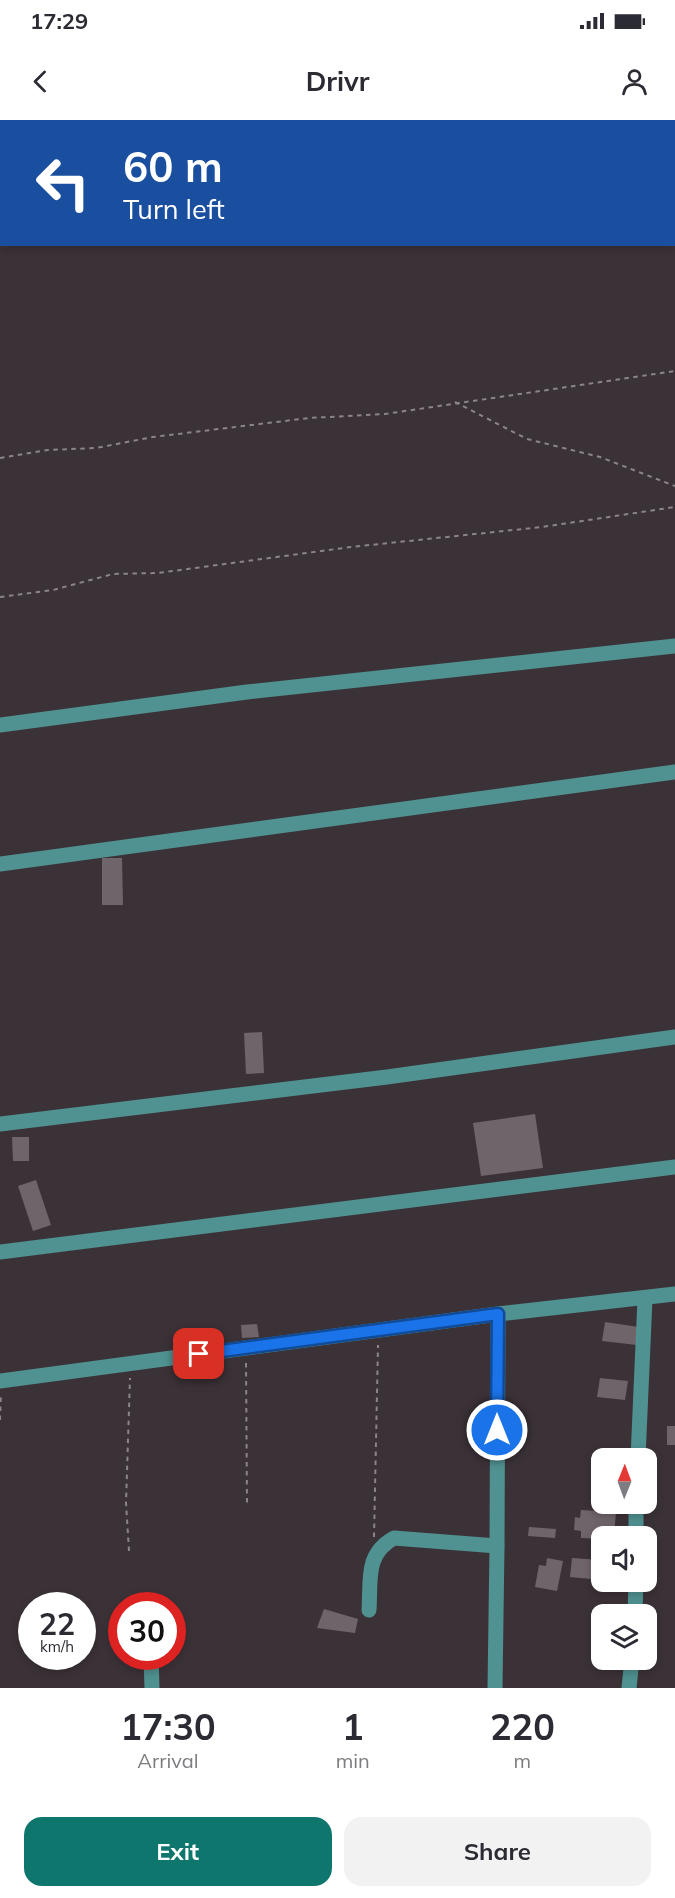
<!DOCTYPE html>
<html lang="en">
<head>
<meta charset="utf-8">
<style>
  :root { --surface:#fff; --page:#f2f2f3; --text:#2b2b33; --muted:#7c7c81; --accent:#0f766e }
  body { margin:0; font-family:Mulish,sans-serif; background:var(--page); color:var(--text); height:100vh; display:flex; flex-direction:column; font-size:22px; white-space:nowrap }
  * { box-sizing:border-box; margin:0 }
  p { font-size:20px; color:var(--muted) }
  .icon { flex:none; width:33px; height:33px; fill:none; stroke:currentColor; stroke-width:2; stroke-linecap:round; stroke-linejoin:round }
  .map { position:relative; height:1568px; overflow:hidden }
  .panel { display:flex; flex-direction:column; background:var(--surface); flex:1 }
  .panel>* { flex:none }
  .hud { position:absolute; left:0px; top:0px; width:675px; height:126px; box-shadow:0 3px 9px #0003; background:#1a4fa0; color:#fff; overflow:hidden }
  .needle { width:39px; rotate:1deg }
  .tools { position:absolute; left:591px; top:1328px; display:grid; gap:12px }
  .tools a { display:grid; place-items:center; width:66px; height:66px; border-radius:12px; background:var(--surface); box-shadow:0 3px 9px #0003; font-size:30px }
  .speed { position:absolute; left:18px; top:1472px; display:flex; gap:12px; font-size:30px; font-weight:700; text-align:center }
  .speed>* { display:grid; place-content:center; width:78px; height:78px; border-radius:50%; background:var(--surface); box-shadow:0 3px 9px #0003; line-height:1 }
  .speed small { font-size:15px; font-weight:400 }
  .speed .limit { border:9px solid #d22; background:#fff; color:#111 }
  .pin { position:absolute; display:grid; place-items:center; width:51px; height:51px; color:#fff; margin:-26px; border-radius:12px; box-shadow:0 3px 9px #0006 }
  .me { position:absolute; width:66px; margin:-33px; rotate:0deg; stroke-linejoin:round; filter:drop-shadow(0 0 4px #0008) }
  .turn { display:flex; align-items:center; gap:21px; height:126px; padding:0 24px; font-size:27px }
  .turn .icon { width:78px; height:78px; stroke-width:2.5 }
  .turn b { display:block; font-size:42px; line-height:51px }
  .eta { display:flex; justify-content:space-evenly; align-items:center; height:102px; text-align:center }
  .eta b { font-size:36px; font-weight:700; line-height:42px }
  .cta { display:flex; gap:12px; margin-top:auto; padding:12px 24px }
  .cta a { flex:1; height:69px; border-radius:18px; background:var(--accent); color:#fff; font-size:24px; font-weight:700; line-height:69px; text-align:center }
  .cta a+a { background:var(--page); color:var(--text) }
  .status { display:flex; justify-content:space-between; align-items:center; height:42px; padding:0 30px; background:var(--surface); direction:ltr }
  .status svg { height:16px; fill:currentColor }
  header { display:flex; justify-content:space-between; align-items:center; height:78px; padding:0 24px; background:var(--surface); font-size:27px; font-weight:700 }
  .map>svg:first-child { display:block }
  .building { fill:#6f646a }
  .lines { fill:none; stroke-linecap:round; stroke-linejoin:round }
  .path { stroke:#8b8488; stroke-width:2; stroke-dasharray:4.5 4.5; stroke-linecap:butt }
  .minor { stroke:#509191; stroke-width:15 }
  .route-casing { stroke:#114b97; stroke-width:15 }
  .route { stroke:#1a73e8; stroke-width:10 }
</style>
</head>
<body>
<div class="status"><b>17:29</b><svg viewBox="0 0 49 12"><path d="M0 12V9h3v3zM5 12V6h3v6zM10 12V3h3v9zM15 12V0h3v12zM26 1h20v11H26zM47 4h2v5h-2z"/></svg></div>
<header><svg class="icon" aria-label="back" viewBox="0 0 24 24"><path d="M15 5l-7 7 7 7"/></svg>Drivr<svg class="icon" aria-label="person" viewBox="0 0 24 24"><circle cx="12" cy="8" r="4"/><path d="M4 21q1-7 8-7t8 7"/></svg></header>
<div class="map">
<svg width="675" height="1568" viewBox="0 0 675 1568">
  <rect width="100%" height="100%" fill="#3b3237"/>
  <g class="building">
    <path d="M102 738H122L123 785H102Z"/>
    <path d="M262 912 264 953 246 954 244 913Z"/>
    <path d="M535 994 543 1048 481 1056 473 1003Z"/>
    <path d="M12 1017H29V1041H13Z"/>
    <path d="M36 1060 51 1105 33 1111 18 1066Z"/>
    <path d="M605 1202 639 1207 637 1225 602 1221Z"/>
    <path d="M257 1204 259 1217 242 1218 241 1205Z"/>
    <path d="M600 1258 628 1261 625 1280 597 1277Z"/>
    <rect x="667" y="1306" width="8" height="19"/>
    <path d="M581 1390 616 1392 614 1416H602V1419L581 1418V1411L574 1410 575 1397 580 1398Z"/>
    <path d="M529 1407 556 1409 555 1418 528 1416Z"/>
    <path d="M547 1438 563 1441 557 1471 535 1467 539 1445 546 1446Z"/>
    <path d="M572 1438 602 1440V1460L570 1457Z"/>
    <path d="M324 1489 358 1499 355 1513 317 1508Z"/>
  </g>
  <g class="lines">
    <g class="path">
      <path d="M455 282 527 319 600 337 675 366"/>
      <path d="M0 338 48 330 96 328 153 317 309 298 385 294 675 251"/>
      <path d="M0 477 53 470 113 454 158 453 351 427 542 407 675 387"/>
      <path d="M246 1243 247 1386"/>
      <path d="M0 1300 1 1273"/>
      <path d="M374 1417 378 1225"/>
      <path d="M129 1431 126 1383 130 1258"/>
    </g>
    <g class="minor">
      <path d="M558 2V0"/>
      <path d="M674 74H675"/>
      <path d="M0 605 247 572 675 526"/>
      <path d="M0 744 675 652"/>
      <path d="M0 1004 387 957 675 917"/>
      <path d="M0 1132 675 1047"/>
      <path d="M0 1261 498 1194 675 1174"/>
      <path d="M638 1338 645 1179"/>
      <path d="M636 1416V1383"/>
      <path d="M497 1426 498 1194"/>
      <path d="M369 1490C371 1459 365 1434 394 1418L497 1426 495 1568"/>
      <path d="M635 1494 636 1461"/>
      <path d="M151 1536 152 1568"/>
      <path d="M629 1568 632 1539"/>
    </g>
  </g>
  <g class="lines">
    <defs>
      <path id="route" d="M199 1234 498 1194 497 1310"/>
    </defs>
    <use href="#route" class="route-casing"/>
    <use href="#route" class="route"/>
  </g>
</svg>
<div class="tools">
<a><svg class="needle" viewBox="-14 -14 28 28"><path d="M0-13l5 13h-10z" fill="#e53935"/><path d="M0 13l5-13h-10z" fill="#7c7c81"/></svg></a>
<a><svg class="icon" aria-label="sound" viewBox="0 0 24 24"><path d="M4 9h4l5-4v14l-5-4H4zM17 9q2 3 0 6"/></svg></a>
<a><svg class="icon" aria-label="layers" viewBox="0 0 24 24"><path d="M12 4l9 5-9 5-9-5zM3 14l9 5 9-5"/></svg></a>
</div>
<div class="speed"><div>22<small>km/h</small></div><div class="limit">30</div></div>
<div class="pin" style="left:199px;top:1234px;background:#d93025"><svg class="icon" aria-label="arrive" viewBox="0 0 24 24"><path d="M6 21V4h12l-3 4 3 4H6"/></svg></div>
<svg class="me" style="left:497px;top:1310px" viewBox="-20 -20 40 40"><circle r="17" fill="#1a73e8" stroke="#fff" stroke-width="3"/><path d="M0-11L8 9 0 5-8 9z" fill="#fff"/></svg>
<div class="hud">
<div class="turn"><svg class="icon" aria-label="left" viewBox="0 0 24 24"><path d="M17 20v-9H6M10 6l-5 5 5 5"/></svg><div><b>60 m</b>Turn left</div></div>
</div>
</div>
<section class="panel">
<div class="eta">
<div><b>17:30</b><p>Arrival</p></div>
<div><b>1</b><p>min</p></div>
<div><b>220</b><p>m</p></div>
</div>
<div class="cta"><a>Exit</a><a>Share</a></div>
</section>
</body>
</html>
